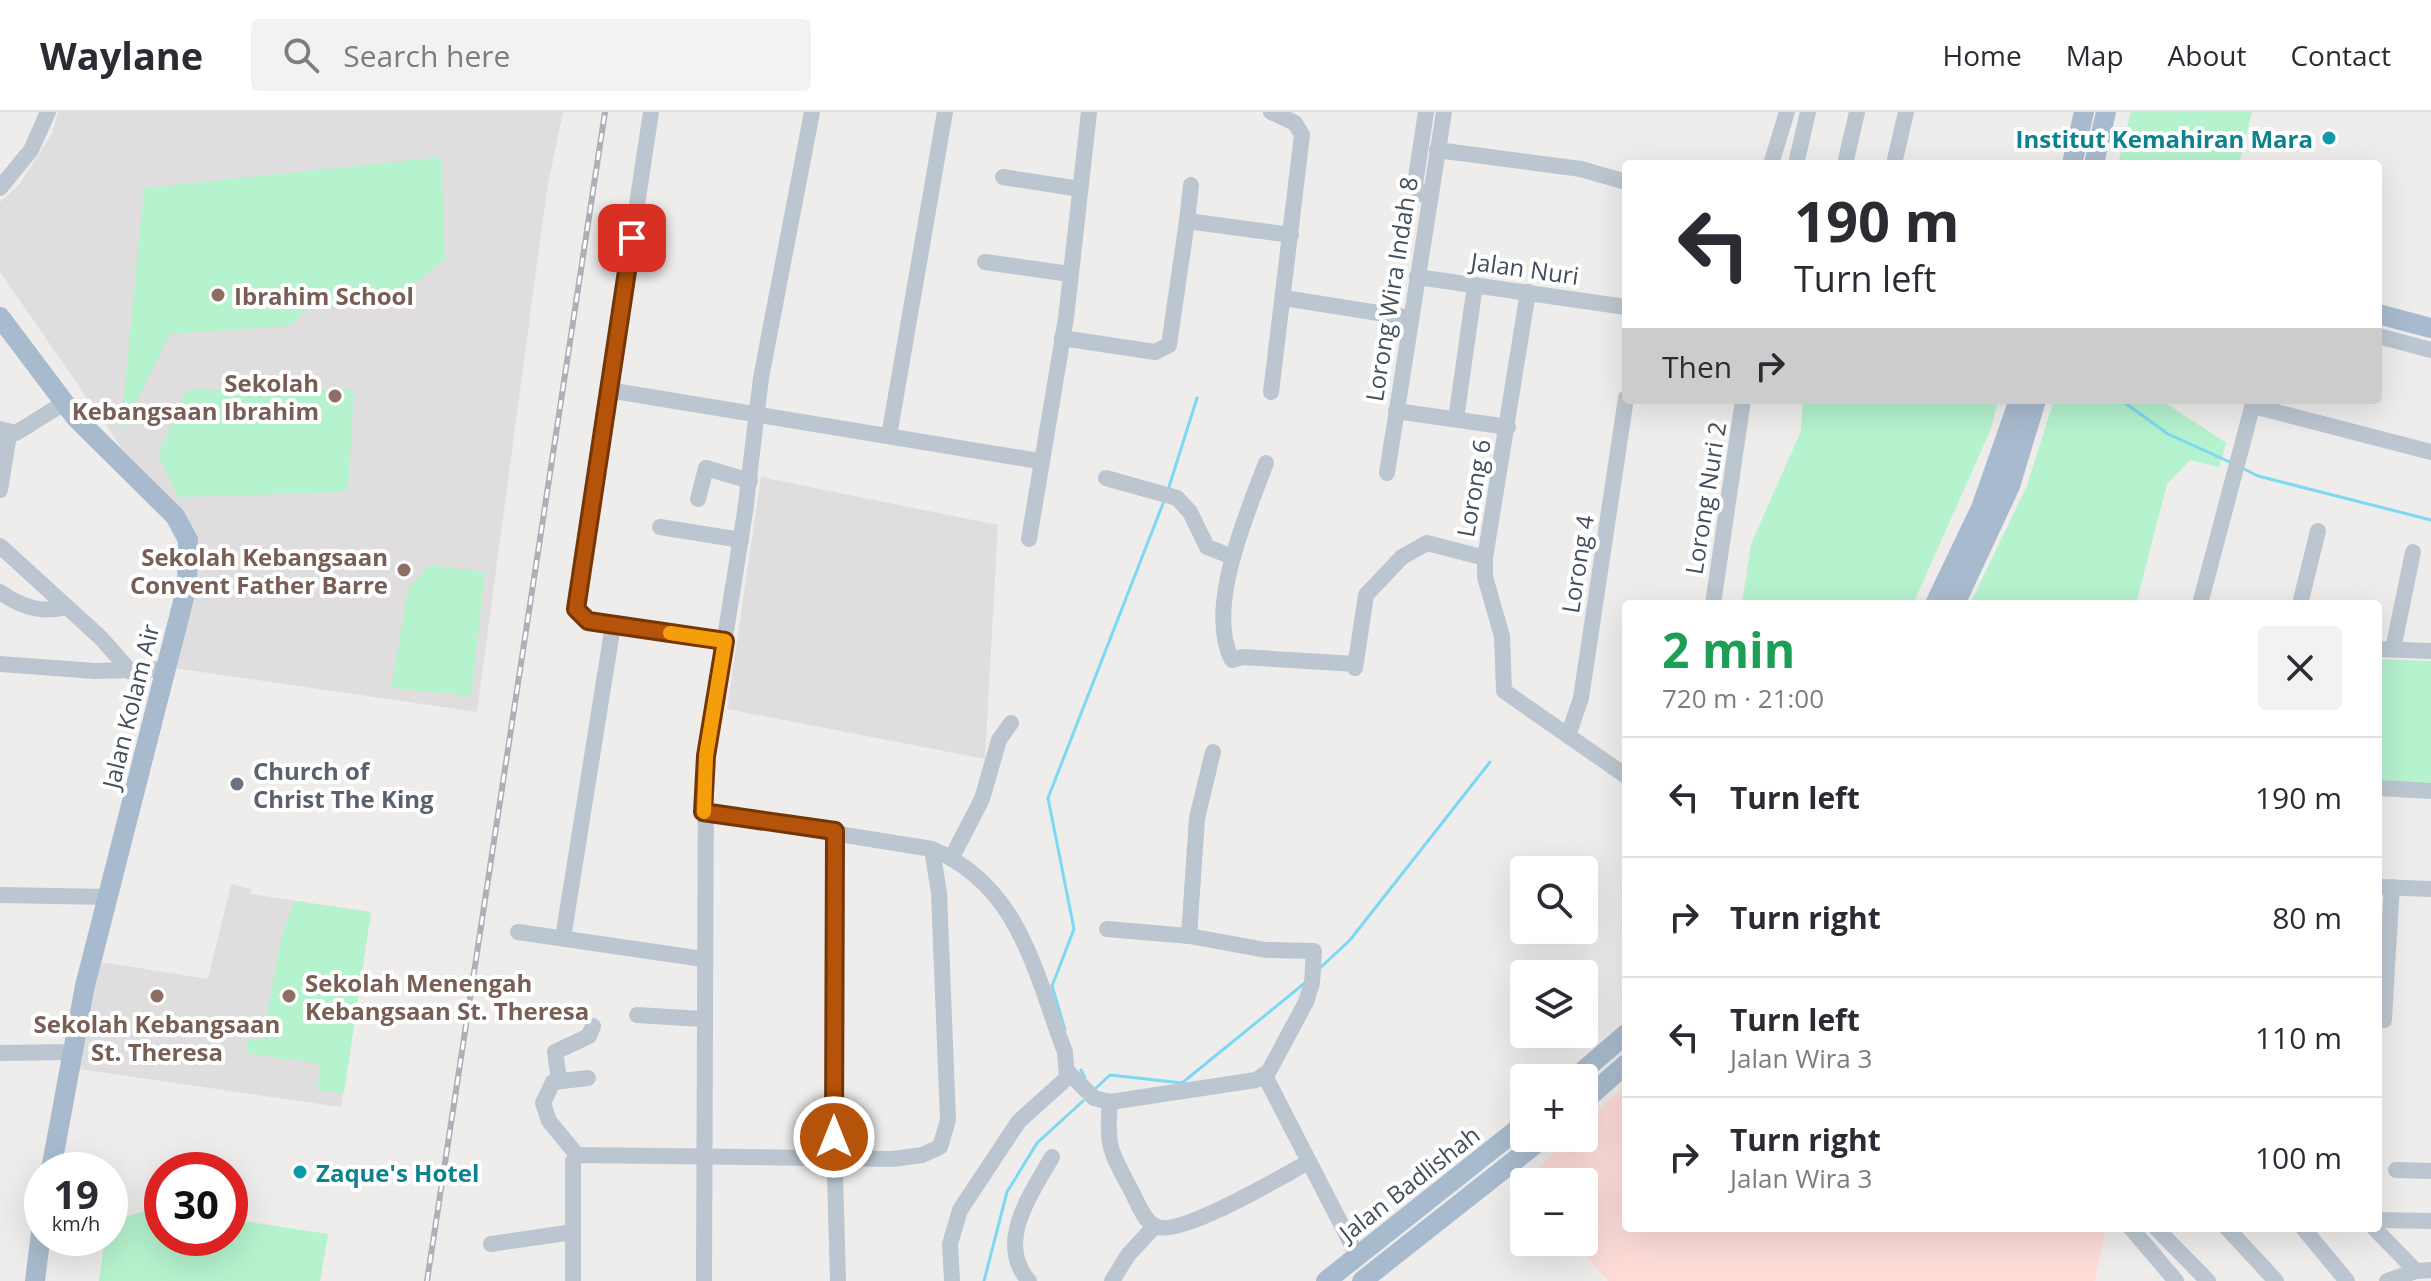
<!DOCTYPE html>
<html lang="en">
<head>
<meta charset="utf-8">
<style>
  :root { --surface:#fff; --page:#f2f2f3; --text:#2b2b33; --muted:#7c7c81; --line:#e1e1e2 }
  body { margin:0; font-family:"Open Sans",sans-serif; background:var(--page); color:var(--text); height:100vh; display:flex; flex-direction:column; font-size:30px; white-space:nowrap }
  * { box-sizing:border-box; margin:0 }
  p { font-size:26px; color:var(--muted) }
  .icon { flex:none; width:44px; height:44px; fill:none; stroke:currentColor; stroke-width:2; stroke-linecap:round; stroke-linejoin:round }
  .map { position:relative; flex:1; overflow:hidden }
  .sheet { position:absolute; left:1622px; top:488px; width:760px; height:632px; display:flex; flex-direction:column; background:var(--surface); border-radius:8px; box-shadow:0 8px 32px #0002 }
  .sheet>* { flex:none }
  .top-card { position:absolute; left:1622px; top:48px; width:760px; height:244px; border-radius:8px; box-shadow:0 8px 32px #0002; background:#fff; color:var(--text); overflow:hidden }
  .tools { position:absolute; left:1510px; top:744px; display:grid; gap:16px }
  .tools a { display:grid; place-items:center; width:88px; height:88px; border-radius:8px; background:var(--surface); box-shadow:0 8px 32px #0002; font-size:40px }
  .speed { position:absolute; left:24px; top:1040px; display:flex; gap:16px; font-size:40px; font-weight:700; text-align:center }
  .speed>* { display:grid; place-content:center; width:104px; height:104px; border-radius:50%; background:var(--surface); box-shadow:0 8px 32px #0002; line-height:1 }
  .speed small { font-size:20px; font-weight:400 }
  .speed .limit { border:12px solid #d22; background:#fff; color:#111 }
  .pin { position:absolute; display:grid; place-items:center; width:68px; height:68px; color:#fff; margin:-34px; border-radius:16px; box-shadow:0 4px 12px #0006 }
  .me { position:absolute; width:88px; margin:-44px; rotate:0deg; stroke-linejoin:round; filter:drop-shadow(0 0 6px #0008) }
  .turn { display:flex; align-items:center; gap:28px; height:168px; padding:0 40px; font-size:36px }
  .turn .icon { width:104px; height:104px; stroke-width:2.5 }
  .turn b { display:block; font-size:56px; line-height:68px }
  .then { display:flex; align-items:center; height:76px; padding:0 40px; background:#0003; gap:16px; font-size:30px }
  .round { display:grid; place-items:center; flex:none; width:84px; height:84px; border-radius:8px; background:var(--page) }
  .summary { display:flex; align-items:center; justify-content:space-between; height:136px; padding:0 40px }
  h1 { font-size:48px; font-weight:700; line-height:60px; color:#1e9e55 }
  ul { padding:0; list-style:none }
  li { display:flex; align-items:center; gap:24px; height:120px; padding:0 40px; border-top:2px solid var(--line) }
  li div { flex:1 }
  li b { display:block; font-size:30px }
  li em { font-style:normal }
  header { display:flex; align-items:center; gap:48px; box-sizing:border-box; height:112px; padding:0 40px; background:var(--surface); border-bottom:2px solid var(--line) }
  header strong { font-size:38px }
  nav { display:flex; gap:44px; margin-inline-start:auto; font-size:28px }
  .search { width:560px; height:72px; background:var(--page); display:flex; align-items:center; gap:20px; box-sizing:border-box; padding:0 28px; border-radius:8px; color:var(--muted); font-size:30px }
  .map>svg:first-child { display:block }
  .education { fill:#e0ddde }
  .medical { fill:#fddcd8 }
  .green { fill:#b5f2ce }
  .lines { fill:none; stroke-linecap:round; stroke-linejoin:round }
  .stream { stroke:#7dd8f4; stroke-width:3 }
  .minor { stroke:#bbc6d0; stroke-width:16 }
  .major { stroke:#a8bbce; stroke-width:20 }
  .rail-casing { stroke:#adb1b7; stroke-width:6 }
  .rail { stroke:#fff; stroke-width:3; stroke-dasharray:9; stroke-linecap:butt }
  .route-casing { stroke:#753606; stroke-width:20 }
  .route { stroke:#b45309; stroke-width:14 }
  .slow { stroke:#f59e0b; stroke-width:14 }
  .culture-dot { fill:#0f9aa8; stroke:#fff; stroke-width:3 }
  .education-dot { fill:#8d6e63; stroke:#fff; stroke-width:3 }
  .worship-dot { fill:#6b7280; stroke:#fff; stroke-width:3 }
  .labels { text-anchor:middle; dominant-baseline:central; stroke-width:8; stroke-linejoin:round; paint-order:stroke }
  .culture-label { font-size:24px; font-weight:bold; fill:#0d838f; stroke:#fff; text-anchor:end }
  .street-label { font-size:24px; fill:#434f5b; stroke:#fff }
  .education-label { font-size:24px; font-weight:bold; fill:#785e54; stroke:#fff; text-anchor:start }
  .worship-label { font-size:24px; font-weight:bold; fill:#5b616d; stroke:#fff; text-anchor:start }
</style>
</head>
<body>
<header>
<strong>Waylane</strong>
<div class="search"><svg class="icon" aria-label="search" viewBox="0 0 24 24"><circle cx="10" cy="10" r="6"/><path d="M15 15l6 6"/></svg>Search here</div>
<nav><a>Home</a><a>Map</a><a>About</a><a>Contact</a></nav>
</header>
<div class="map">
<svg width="2431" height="1169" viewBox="0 0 2431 1169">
  <rect width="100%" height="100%" fill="#efecec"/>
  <g class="education">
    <path d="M58 0H563L547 77 477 600 174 556 185 403 123 338 0 160V90L19 73 52 22Z"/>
    <path d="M761 365 998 413 985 647 727 597Z"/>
    <path d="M231 772 252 777 251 782 371 800 341 995 79 957 101 850 208 867Z"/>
  </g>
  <path class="medical" d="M1626 973V1116H2106L2095 1169H1608L1574 1130H1584V1070L1522 1072 1570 1026H1584V1012Z"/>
  <g class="green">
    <path d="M2131 0H2252L2239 52H2118Z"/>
    <path d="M441 45 445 148 384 195H310L289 214 170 222 120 323 144 76Z"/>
    <path d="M187 277H354L348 380 178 385 158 342Z"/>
    <path d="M1803 288H1998L1991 317 1913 492H1742L1751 432 1801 319Z"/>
    <path d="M2054 288H2161L2226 331 2219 355 2190 348 2167 372 2136 492H1970L2027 374Z"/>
    <path d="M429 453 485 460 471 584 391 576 408 478Z"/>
    <path d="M2378 547 2431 549V676L2378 673Z"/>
    <path d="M294 789 371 800 344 981 317 978 320 952 246 941 248 928H262L282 823Z"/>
    <path d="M145 1099 162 1104V1126H230V1107L328 1122 320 1169H99L105 1126H110V1110Z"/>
  </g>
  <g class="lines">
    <g class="stream">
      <path d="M2121 288 2168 322 2232 351"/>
      <path d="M2242 356 2258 364 2431 408"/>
      <path d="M1168 378 1197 286"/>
      <path d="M1320 856 1350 828 1490 650"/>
      <path d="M1065 918 1052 874 1074 817 1048 686 1164 389"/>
      <path d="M1081 958 1085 966"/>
      <path d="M1095 977 1110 963 1182 971 1306 870"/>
      <path d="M984 1169 1007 1080 1037 1031 1083 989"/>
    </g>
    <g class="minor">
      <path d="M651 0 576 497 588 509 725 529"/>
      <path d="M1426 0 1415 72 1420 82 1430 84"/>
      <path d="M1437 38 1581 57 1626 70"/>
      <path d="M1771 52 1787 0"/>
      <path d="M1796 52 1808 0"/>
      <path d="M1845 52 1857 0"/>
      <path d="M1894 52 1906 0"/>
      <path d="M1003 65 1080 77"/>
      <path d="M0 76 31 38 48 0"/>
      <path d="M1187 109 1191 73"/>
      <path d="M985 150 1070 162"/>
      <path d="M1417 165 1626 195"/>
      <path d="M1528 180 1485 446V465L1502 524 1504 579 1626 664"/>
      <path d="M1284 186 1410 206"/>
      <path d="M2378 224 2431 238"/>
      <path d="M1062 226 1155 240 1169 233 1187 109 1291 123"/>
      <path d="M608 278 1039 349"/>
      <path d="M1271 280 1302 23 1295 11 1271 0"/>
      <path d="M2253 294 2431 340"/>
      <path d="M1396 299 1508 315"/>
      <path d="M1456 307 1475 173"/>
      <path d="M0 317 16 321 64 291"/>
      <path d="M889 324 945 0"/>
      <path d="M1266 351C1247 402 1205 496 1232 548L1242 545 1355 552"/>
      <path d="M1387 361 1444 0"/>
      <path d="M1106 366 1177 386 1190 400 1207 435 1233 445"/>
      <path d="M0 378 9 322"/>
      <path d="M698 387 706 356 750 369"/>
      <path d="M660 415 741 428"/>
      <path d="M1029 427 1066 206 1089 0"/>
      <path d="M0 434 101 526 131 560"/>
      <path d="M0 480C20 494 41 502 65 495"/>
      <path d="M1713 492 1743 288"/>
      <path d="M2200 492 2254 288"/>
      <path d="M2300 492 2318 419"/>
      <path d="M2378 537 2431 539"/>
      <path d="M2393 537 2413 440"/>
      <path d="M0 552 95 559 167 557"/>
      <path d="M1355 556 1366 483 1402 445 1427 431 1485 446"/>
      <path d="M1568 624 1581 586 1626 286"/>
      <path d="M2378 676 2431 679"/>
      <path d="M703 700 932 737C1020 774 1034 859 1065 940L1067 966 1019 1009 960 1098 950 1132 952 1169"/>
      <path d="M835 719 834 1025 838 1169"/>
      <path d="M952 745 982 687 999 628 1011 611"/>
      <path d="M2378 775 2431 777"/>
      <path d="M0 783 108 785"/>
      <path d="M518 820 703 847"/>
      <path d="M1189 824 1197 706 1213 640"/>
      <path d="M563 826 613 513"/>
      <path d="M2378 871H2386L2392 775"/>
      <path d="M637 903 703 907"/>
      <path d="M2384 908 2386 871"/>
      <path d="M0 941 71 940"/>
      <path d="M1069 961 1094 986 1110 990 1256 968 1269 959 1306 890 1312 871 1314 839 1266 838 1189 824 1107 817"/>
      <path d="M1265 964 1358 1145"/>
      <path d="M559 968 555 940 589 924 593 914"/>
      <path d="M1110 990C1106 1034 1110 1039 1131 1078 1137 1089 1143 1108 1155 1114 1178 1127 1282 1064 1307 1051"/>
      <path d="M577 1043 549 1009 543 991 553 970 588 966"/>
      <path d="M2396 1058 2431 1059"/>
      <path d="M2378 1108 2431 1109"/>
      <path d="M2131 1116 2176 1169"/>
      <path d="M2156 1116 2208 1169"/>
      <path d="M2227 1116 2276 1169"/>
      <path d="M2303 1116 2347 1169"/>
      <path d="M2374 1116 2416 1159"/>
      <path d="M491 1132 573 1120"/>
      <path d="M573 1169V1049L577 1043 893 1047 922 1043 940 1035 948 1008 939 781 932 737"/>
      <path d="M704 1169 706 644 745 400 761 266 812 0"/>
      <path d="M1029 1169C995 1131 1031 1082 1052 1045"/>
      <path d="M1112 1169 1128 1143 1155 1114"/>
      <path d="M2387 1169 2416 1159 2431 1158"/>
    </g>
    <g class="major">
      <path d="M2072 52 2084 0"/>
      <path d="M2094 52 2106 0"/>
      <path d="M2378 202 2431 216"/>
      <path d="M0 205 76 306 175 404 188 428 187 474 85 874 51 1058"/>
      <path d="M1935 492 1981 396 2019 288"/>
      <path d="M1955 492 2010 374 2036 288"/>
      <path d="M1575 966 1626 922"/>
      <path d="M1584 989 1626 952"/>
      <path d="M35 1169 42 1113"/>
      <path d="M1326 1169 1524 1012"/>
      <path d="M1362 1169 1543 1026"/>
    </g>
    <defs>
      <path id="rail" d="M427 1169 605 0"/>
    </defs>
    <use href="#rail" class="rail-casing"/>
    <use href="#rail" class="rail"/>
  </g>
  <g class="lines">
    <defs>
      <path id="route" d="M632 126 576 497 588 509 725 529 706 644 703 700 835 719 834 1025"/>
    </defs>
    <use href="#route" class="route-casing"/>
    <use href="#route" class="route"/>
    <path class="slow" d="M670 521 725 529 706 644 704 700"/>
  </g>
  <g class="culture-dot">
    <circle cx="2329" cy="26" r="8"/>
    <circle cx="300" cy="1060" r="8"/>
  </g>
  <g class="education-dot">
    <circle cx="218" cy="183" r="8"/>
    <circle cx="335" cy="284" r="8"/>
    <circle cx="404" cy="458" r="8"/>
    <circle cx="157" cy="884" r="8"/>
    <circle cx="289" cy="884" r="8"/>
  </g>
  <circle class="worship-dot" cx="237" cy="672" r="8"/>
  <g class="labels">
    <g class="culture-label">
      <text x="2313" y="26">Institut Kemahiran Mara</text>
      <text x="316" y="1060" text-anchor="start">Zaque's Hotel</text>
    </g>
    <g class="street-label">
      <text transform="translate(1525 156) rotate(8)">Jalan Nuri</text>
      <text transform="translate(1391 177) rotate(-81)">Lorong Wira Indah 8</text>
      <text transform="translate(1473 376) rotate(-80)">Lorong 6</text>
      <text transform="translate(1705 386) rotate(-81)">Lorong Nuri 2</text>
      <text transform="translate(1577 452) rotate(-81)">Lorong 4</text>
      <text transform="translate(130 594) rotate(-76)">Jalan Kolam Air</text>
      <text transform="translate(1409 1071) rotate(-38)">Jalan Badlishah</text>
    </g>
    <g class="education-label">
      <text x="234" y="183">Ibrahim School</text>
      <text x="319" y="270" text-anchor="end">Sekolah<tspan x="319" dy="28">Kebangsaan Ibrahim</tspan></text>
      <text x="388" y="444" text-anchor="end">Sekolah Kebangsaan<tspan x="388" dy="28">Convent Father Barre</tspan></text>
      <text x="305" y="870">Sekolah Menengah<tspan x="305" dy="28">Kebangsaan St. Theresa</tspan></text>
      <text x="157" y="911" text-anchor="middle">Sekolah Kebangsaan<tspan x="157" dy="28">St. Theresa</tspan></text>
    </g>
    <g class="worship-label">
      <text x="253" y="658">Church of<tspan x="253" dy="28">Christ The King</tspan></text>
    </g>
  </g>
</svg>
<div class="tools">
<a><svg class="icon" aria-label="search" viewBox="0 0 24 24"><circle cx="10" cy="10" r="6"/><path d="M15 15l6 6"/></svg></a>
<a><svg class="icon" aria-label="layers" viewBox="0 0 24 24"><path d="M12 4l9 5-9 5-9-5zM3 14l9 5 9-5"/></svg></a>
<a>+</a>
<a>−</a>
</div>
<div class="speed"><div>19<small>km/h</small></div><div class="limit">30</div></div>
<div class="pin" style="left:632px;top:126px;background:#d93025"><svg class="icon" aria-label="arrive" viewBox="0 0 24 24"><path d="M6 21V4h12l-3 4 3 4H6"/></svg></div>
<svg class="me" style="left:834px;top:1025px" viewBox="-20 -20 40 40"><circle r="17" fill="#b45309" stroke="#fff" stroke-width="3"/><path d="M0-11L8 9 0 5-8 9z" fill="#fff"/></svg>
<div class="top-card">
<div class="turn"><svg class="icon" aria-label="left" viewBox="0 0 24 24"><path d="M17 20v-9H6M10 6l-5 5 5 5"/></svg><div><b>190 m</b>Turn left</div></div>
<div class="then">Then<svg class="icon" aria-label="right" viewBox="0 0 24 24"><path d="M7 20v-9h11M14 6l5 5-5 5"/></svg></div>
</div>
<section class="sheet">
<div class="summary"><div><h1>2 min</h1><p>720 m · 21:00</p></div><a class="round"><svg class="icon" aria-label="close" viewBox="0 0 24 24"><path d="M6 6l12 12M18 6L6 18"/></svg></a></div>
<ul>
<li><svg class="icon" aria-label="left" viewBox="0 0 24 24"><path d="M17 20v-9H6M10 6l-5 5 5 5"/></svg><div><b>Turn left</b></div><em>190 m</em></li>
<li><svg class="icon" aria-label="right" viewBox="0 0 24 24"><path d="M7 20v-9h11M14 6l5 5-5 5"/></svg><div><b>Turn right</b></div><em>80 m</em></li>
<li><svg class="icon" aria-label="left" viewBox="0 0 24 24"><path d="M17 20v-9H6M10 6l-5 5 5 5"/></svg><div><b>Turn left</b><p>Jalan Wira 3</p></div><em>110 m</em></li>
<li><svg class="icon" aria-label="right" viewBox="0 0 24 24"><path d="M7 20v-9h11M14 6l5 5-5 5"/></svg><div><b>Turn right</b><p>Jalan Wira 3</p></div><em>100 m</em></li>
</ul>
</section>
</div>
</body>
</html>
